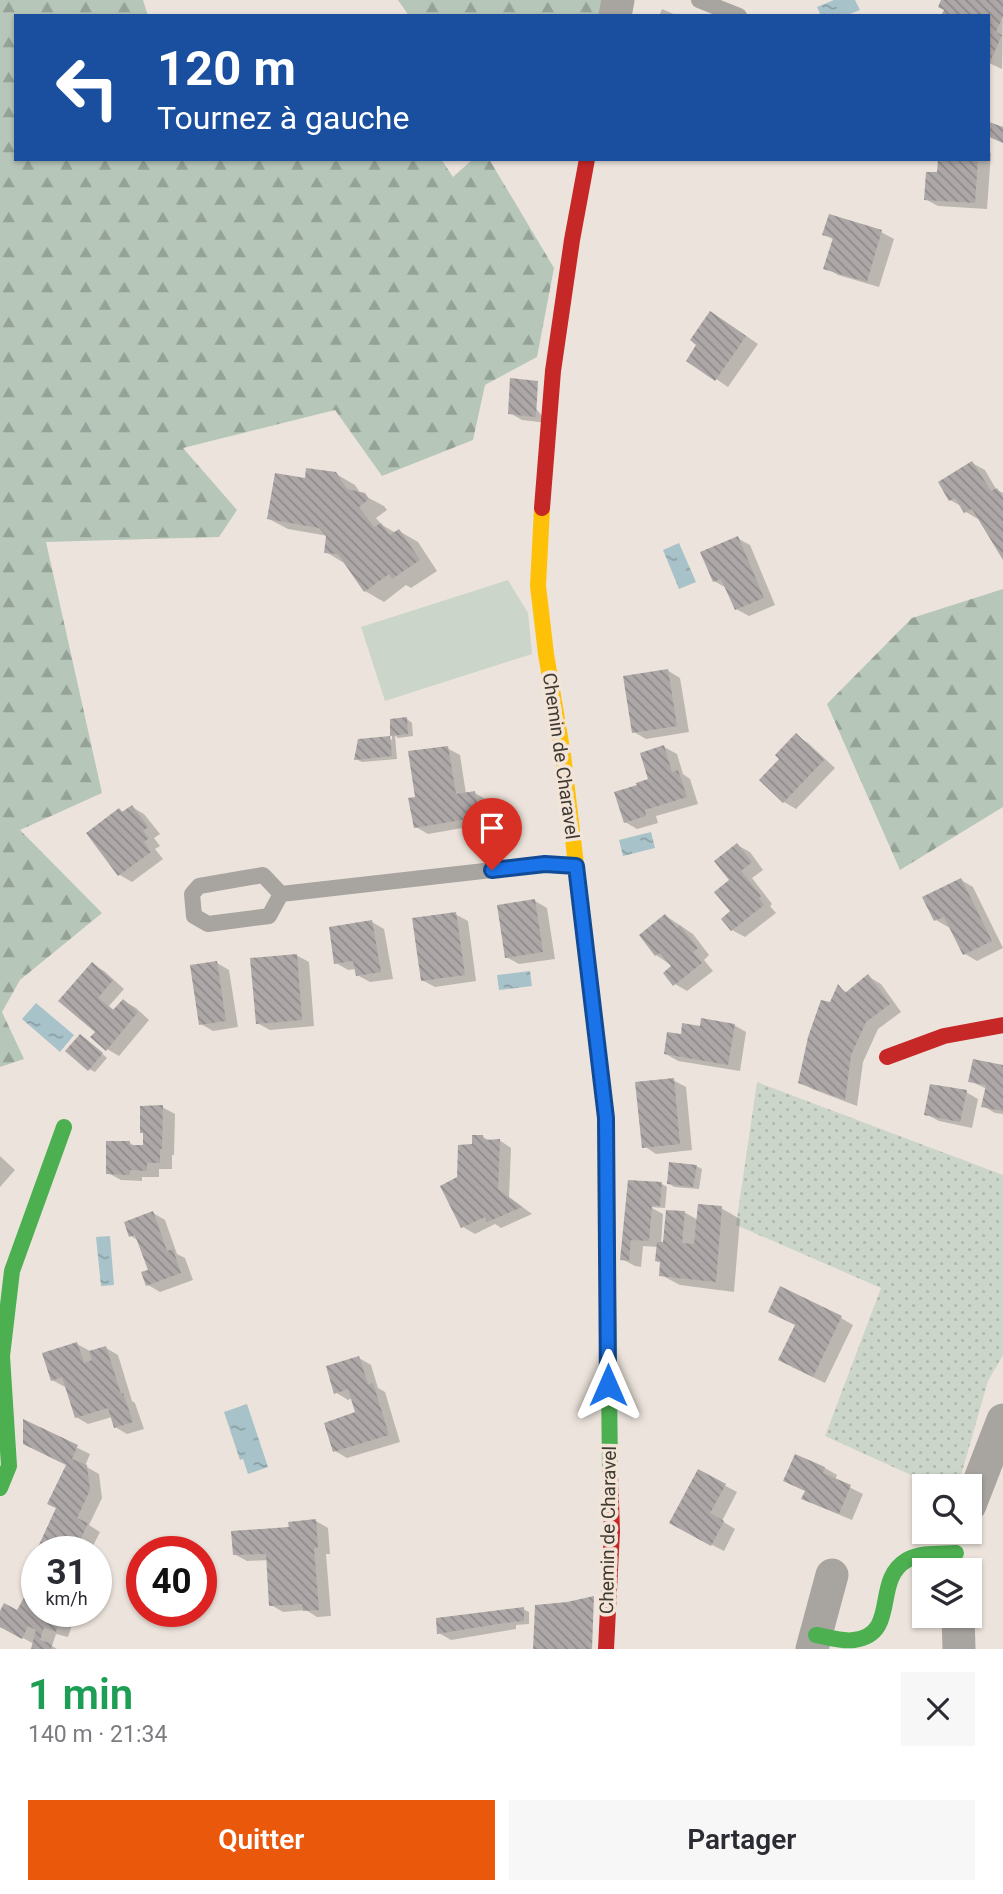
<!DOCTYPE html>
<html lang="fr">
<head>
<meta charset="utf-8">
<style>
  :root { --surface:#fff; --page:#f7f7f7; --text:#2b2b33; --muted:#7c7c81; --accent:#ea580c }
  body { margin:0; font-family:Roboto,sans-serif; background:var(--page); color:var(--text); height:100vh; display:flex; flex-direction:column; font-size:26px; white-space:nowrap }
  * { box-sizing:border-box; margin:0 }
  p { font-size:23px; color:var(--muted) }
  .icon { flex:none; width:38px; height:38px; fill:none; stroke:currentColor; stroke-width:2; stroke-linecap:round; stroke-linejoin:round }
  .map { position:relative; height:1649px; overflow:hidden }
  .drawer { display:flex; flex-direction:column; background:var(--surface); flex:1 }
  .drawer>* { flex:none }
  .hud { position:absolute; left:14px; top:14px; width:976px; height:147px; border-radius:0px; box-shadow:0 2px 5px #0004; background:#1a4fa0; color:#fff; overflow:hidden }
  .controls { position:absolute; left:912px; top:1474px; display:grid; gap:14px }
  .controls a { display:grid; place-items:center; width:70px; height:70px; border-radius:0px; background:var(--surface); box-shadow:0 2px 5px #0004; font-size:35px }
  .speed { position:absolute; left:21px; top:1536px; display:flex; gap:14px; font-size:35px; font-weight:700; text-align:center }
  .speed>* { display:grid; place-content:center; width:91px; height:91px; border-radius:50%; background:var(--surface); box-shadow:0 2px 5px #0004; line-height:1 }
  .speed small { font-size:18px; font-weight:400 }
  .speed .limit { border:10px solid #d22; background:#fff; color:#111 }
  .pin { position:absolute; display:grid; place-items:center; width:60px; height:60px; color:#fff; margin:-72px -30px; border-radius:50% 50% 50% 0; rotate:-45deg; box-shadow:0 0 7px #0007 }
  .pin .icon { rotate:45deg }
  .me { position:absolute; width:77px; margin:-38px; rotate:0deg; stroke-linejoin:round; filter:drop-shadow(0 0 5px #0008) }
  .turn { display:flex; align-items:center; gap:24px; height:147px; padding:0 28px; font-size:32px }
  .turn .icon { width:91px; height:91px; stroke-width:2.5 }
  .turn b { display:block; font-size:49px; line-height:60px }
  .round { display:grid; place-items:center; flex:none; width:74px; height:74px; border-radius:0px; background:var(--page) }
  .overview { display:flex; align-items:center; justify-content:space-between; height:119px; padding:0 28px }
  h1 { font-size:42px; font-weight:600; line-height:52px; color:#1e9e55 }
  .primary-button { display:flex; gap:14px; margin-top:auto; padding:14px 28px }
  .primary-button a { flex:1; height:80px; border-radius:0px; background:var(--accent); color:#fff; font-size:28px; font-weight:600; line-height:80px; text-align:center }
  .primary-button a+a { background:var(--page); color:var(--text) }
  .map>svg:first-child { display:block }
  .grass { fill:url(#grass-dots) }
  .forest { fill:url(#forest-firs) }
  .pitch { fill:#ccd5ca }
  .water { fill:url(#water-ripples) }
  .shadow { fill:#0003 }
  .building { fill:url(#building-back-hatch) }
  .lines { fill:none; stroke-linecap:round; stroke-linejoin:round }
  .lane { stroke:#a8a4a0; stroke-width:16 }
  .street { stroke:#a8a4a0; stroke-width:33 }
  .fast { stroke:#4caf50; stroke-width:16 }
  .slow { stroke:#ffc107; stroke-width:16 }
  .jam { stroke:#c62828; stroke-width:16 }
  .route-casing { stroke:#114b97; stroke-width:18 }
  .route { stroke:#1a73e8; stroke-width:12 }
  .labels { text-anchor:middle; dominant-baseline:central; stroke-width:7; stroke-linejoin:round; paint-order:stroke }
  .street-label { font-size:19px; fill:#3e3933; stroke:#f2e4d6 }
</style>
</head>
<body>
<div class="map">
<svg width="1003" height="1649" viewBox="0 0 1003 1649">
  <defs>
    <pattern id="grass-dots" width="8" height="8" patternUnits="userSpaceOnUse" patternTransform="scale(1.75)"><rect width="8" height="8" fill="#ccd5ca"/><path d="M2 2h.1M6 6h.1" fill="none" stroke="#b0b8ae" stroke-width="1.8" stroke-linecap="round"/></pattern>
    <pattern id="forest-firs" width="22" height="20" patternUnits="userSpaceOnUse" patternTransform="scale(1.75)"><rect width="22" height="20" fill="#b6c6b9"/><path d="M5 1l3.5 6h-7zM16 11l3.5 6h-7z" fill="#95a297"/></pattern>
    <pattern id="water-ripples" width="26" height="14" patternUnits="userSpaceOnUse" patternTransform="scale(1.75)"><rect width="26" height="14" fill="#a8c2c9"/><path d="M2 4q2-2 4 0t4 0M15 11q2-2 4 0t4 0" fill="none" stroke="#8a9fa4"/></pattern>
    <pattern id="building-back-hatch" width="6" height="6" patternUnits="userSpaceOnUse" patternTransform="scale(1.75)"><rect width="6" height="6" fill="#ada8a7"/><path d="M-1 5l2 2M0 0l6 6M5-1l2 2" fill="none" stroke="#8e8a89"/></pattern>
  </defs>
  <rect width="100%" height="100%" fill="#ece4dc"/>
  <path class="grass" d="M757 1082 1003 1175V1355L988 1381 958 1486H935L825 1436 881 1288 736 1225Z"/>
  <g class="forest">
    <path d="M0 0H143L148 16H16V159H441L453 177 473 159H489L554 268 537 357 485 385 473 440 382 476 335 410 183 448 237 510 219 537 46 542 102 793 20 830 102 913 20 980 2 1012 24 1059 0 1067Z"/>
    <path d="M398 0H602L600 15 597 16H409Z"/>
    <path d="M1003 589V807L900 870 827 704 912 618Z"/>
  </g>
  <path class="pitch" d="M508 580 528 613 532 654 385 701 361 627Z"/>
  <g class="water">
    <path d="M834 0H855L860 10 845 16H821L817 7Z"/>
    <path d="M679 543 696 582 679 589 663 550Z"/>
    <path d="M651 832 655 848 623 856 619 840Z"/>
    <path d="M530 971 532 986 499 990 497 975Z"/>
    <path d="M36 1003 74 1035 60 1052 22 1019Z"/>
    <path d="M110 1236 114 1285 101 1286 96 1237Z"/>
    <path d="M247 1404 268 1467 248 1474 243 1459 240 1460 224 1412Z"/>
  </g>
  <g class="shadow">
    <path d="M943 0H1003L1002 69 989 63V16L946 9Z"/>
    <path d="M662 9 678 16H659Z"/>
    <path d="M989 152 991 153 987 209 938 206 925 199 938 174 940 159H989Z"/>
    <path d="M830 216 881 232 894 239 879 287 838 275 826 268 834 240 824 234Z"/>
    <path d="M723 320 758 344 728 387 688 360 699 344Z"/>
    <path d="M512 380 548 423 522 420 510 413Z"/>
    <path d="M972 463 985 470 996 489 1003 493V557L979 518 978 519 966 512 963 507 950 500Z"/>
    <path d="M336 474 355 485 361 494 384 506 387 510 376 518 382 525 396 533 399 531 418 542 437 571 411 588 406 585 384 602 365 591 344 563 326 552 328 536 288 529 269 519 306 480Z"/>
    <path d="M737 538 750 545 775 605 749 616 736 609 728 589 714 581Z"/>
    <path d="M667 670 680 678 689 732 646 739 634 732Z"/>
    <path d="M407 719 412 723 413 736 398 738 395 735 397 759 362 762 356 759 389 738 392 740V721Z"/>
    <path d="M796 736 808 743 835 768 796 809 784 802 781 759Z"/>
    <path d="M664 747 677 754 683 774 690 779 698 804 656 816 658 823 637 829 625 822 639 786 650 780Z"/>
    <path d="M447 748 460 755 466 794 475 793 487 800 491 823 428 834 416 827 417 798Z"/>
    <path d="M132 807 144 814 160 834 154 838 160 846 155 849 163 859 132 882 120 875 89 833 120 810 124 813Z"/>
    <path d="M737 845 750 852 763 870 752 878 772 904 770 906 776 913 745 937 732 930 723 919 733 912 731 880Z"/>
    <path d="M961 880 973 887 1003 948 977 961 965 954 951 926 948 927 936 920Z"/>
    <path d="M535 901 547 908 555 959 519 964 506 957Z"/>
    <path d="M455 914 468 921 476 981 435 987 422 980Z"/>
    <path d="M666 916 693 934 709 955 704 960 713 971 687 991 675 984 674 967 656 955Z"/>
    <path d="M372 922 384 929 393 979 370 982 357 975 356 969 348 970 336 963Z"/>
    <path d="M296 955 309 962 314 1026 270 1030 257 1023Z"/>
    <path d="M217 963 229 970 238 1027 213 1031 201 1024Z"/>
    <path d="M92 964 104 971 124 989 109 1006 115 1011 124 1001 136 1008 149 1020 119 1056 107 1049 97 1032Z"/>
    <path d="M869 977 881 984 901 1012 878 1029 863 1062 857 1106 812 1089 800 1082 838 987 848 993Z"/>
    <path d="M734 1025 746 1032 740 1071 678 1061 666 1054 682 1036 701 1028Z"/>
    <path d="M86 1039 107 1058 95 1072 89 1069Z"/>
    <path d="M1003 1067V1114L995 1113 983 1106 987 1089 970 1081Z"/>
    <path d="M673 1080 686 1087 692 1150 656 1154 644 1146Z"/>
    <path d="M966 1092 978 1099 972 1128 939 1121 926 1114Z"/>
    <path d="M162 1107 175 1114 174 1155H172V1169H159V1177H142V1181L121 1180 108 1173 130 1143 136 1147H145V1134L141 1132Z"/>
    <path d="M483 1137 490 1141 499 1140 511 1148 509 1197 532 1214 501 1228 495 1224 475 1234 463 1227 459 1178 474 1146Z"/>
    <path d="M0 1156 15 1170 0 1187Z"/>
    <path d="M696 1166 702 1169 699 1189 674 1187 669 1183Z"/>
    <path d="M662 1184 667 1187 665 1208 650 1207 663 1214 661 1246 684 1212 698 1220 721 1208 740 1219 734 1292 680 1285 661 1275 662 1263 657 1261 658 1247 643 1246 641 1267 635 1266 622 1259 628 1205Z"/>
    <path d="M153 1213 165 1220 177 1254 185 1258 193 1280 160 1292 148 1285 150 1271 139 1241 131 1236Z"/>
    <path d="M841 1318 853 1325 825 1383 792 1367Z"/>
    <path d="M77 1344 90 1351 106 1348 118 1355 132 1401 135 1403 144 1429 127 1434 115 1427 112 1417 88 1424 76 1417 66 1386 65 1387 52 1380Z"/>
    <path d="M359 1358 371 1365 378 1388 385 1392 400 1442 347 1458 335 1451 357 1413 353 1398 348 1400 335 1392Z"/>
    <path d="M25 1422 90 1454 85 1466 99 1474 102 1498 89 1525 100 1532 90 1552H51L40 1546 58 1508 67 1465Z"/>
    <path d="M796 1456 825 1468 837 1475 835 1480 863 1494 852 1520 816 1505 806 1491 786 1481Z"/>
    <path d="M698 1471 737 1492 722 1521 735 1529 724 1551 683 1530Z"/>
    <path d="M316 1521 328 1528 330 1554H326L331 1616 317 1617 306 1610 283 1612 271 1605 269 1560 247 1561 234 1554 291 1529Z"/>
    <path d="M523 1609 529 1612V1624L516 1625V1629L451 1640 439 1633Z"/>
    <path d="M18 1612H55L73 1622 68 1637 56 1634 52 1646 57 1649H32L34 1644 0 1625V1615Z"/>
  </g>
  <g class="building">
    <path d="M941 0H1003V16L996 32 1002 35 989 64V16H941L944 10 938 7Z"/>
    <path d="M989 122 1003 127V143L989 137Z"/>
    <path d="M938 159H978L975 203 924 200 926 172H937Z"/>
    <path d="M829 214 882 230 867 282 823 269 833 238 822 235Z"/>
    <path d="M710 311 746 336 715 381 686 361 696 345 690 340Z"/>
    <path d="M510 378 538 381 536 417 508 414Z"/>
    <path d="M972 461 991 491 997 488 1003 498V560L972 509 964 513 955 498 949 501 938 482Z"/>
    <path d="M306 468 336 472 347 489 365 493 369 499 359 507 374 527 381 523 390 535 399 529 420 560 392 579 389 574 364 592 338 554 324 553 326 536 319 528 267 519 275 473 305 478Z"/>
    <path d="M738 536 764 598 735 610 721 579 713 582 700 552Z"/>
    <path d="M668 669 677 726 632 733 623 676Z"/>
    <path d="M407 717 408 734 390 736V719Z"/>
    <path d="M796 733 824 760 783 803 759 780 779 759 775 755Z"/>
    <path d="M390 736 392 756 354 760 358 739Z"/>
    <path d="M664 745 672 772 678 770 687 797 645 810 646 816 624 823 614 792 637 785 636 783 648 779 640 753Z"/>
    <path d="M448 746 456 794 475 791 480 817 414 828 408 798 415 797 408 751Z"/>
    <path d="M132 805 148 827 143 831 149 838 144 842 151 852 118 876 86 833 119 808 122 812Z"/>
    <path d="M737 843 752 862 741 871 761 896 759 898 764 905 731 931 721 919 730 911 714 892 729 880 714 861Z"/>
    <path d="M961 878 992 941 963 955 944 917 934 921 922 897Z"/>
    <path d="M535 899 543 952 505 958 497 905Z"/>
    <path d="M456 912 465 975 421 981 412 918Z"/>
    <path d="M665 914 677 928 680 925 698 948 693 952 702 963 673 986 663 973 671 966 660 953 655 956 639 935Z"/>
    <path d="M372 920 381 972 356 976 353 961 334 964 329 927Z"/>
    <path d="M297 954 302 1020 256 1024 250 958Z"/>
    <path d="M217 961 226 1021 199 1025 190 965Z"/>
    <path d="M92 962 113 980 98 998 113 1010 123 999 138 1012 106 1051 90 1037 95 1032 58 1001Z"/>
    <path d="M868 974 890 1004 866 1022 851 1055 845 1100 798 1083 808 1037 821 1000 830 1002 838 984 845 993Z"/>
    <path d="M701 1018 735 1024 728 1065 664 1054 667 1032 681 1034 682 1023 700 1026Z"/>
    <path d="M80 1034 103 1053 88 1071 65 1051Z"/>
    <path d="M973 1059 1003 1065V1111L981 1107 986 1085 968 1082Z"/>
    <path d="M674 1078 680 1144 642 1148 635 1082Z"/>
    <path d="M930 1084 967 1090 960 1122 924 1115Z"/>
    <path d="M163 1105 162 1149H160V1163H147V1171L130 1170V1175L106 1174V1141H130V1145H143V1133H140V1106Z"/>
    <path d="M472 1135H483L484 1140 500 1139 498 1189 522 1207 487 1222 485 1217 461 1228 440 1186 457 1177 458 1145 472 1144Z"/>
    <path d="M669 1162 697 1165 693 1187 667 1184Z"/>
    <path d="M628 1180 662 1182 660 1206 652 1205 649 1241 631 1240 629 1261 620 1260Z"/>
    <path d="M698 1204 722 1206 716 1282 659 1276 660 1262 655 1261 657 1242H663L666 1210 685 1211 682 1243 694 1244Z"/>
    <path d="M153 1211 167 1251 173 1249 181 1273 146 1286 141 1272 148 1270 135 1235 129 1237 124 1222Z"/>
    <path d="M780 1286 842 1316 813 1377 778 1360 795 1325 768 1312Z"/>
    <path d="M77 1342 84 1363 92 1360 89 1351 106 1346 121 1394 123 1393 133 1422 114 1428 108 1408 75 1418 62 1377 51 1381 42 1353Z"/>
    <path d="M359 1356 368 1384 373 1383 389 1435 333 1452 324 1423 355 1412 348 1389 334 1394 326 1366Z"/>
    <path d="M23 1419 78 1445 72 1459 87 1465 90 1490 77 1518 88 1523 75 1552H50L38 1547 56 1508 47 1504 66 1465 23 1444Z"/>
    <path d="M795 1454 825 1467 823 1473 851 1485 839 1514 801 1499 805 1491 783 1481Z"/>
    <path d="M698 1469 726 1484 710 1513 724 1521 711 1546 669 1523Z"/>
    <path d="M316 1519 318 1548H314L319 1610 303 1611 302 1604 269 1606 266 1554 233 1555 231 1531 289 1527 288 1522Z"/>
    <path d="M26 1594 37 1600V1612L61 1613 56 1632 44 1628 40 1640 52 1644 51 1649H31L36 1630 28 1626 22 1639 0 1627V1611L4 1603 17 1610Z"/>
    <path d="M594 1596 592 1649H533L535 1605 567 1602Z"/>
    <path d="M524 1607V1621L504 1623 437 1634 436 1618Z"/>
  </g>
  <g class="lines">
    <g class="lane">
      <path d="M699 0 739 16"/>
      <path d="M281 894 269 916 208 924 194 916 192 894 199 886 263 875 281 894 545 864 576 866"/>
    </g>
    <g class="street">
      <path d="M615 16 618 0"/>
      <path d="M970 1505 1003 1420"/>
      <path d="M958 1615 959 1649"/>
      <path d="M812 1649 832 1575"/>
    </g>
    <g class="fast">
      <path d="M597 1042 606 1118 610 1471"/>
      <path d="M0 1488 9 1466 2 1356 12 1271 64 1127"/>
      <path d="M816 1635C828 1637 842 1642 854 1640 900 1634 872 1580 907 1560 921 1552 941 1554 956 1553"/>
    </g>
    <path class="slow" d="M542 508 538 586 546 654 563 755 597 1042"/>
    <g class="jam">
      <path d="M542 508 553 371 572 240 587 159"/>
      <path d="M887 1057 944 1036 1003 1025"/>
      <path d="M606 1649 612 1531 610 1471"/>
    </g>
  </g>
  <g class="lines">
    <defs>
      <path id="route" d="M492 870 545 864 576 866 606 1118 608 1385"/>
    </defs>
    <use href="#route" class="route-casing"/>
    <use href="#route" class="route"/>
  </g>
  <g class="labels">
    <g class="street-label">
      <text transform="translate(561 756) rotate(82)">Chemin de Charavel</text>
      <text transform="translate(608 1530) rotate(-89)">Chemin de Charavel</text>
    </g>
  </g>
</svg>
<div class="controls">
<a><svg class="icon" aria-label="search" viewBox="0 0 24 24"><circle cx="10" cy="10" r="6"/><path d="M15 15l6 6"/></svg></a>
<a><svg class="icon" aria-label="layers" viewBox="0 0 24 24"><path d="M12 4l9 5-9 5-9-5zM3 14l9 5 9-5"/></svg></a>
</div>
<div class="speed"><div>31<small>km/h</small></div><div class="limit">40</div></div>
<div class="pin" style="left:492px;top:870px;background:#d93025"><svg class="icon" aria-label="arrive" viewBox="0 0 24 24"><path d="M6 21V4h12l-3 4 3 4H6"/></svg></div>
<svg class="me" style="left:608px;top:1385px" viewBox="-20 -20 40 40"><path d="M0-17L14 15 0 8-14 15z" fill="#1a73e8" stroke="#fff" stroke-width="4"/></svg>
<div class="hud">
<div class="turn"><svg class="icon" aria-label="left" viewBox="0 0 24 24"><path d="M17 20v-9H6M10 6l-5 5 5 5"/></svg><div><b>120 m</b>Tournez à gauche</div></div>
</div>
</div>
<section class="drawer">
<div class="overview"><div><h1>1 min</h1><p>140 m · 21:34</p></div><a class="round"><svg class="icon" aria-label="close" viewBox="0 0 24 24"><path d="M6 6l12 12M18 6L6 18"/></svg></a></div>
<div class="primary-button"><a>Quitter</a><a>Partager</a></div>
</section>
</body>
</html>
